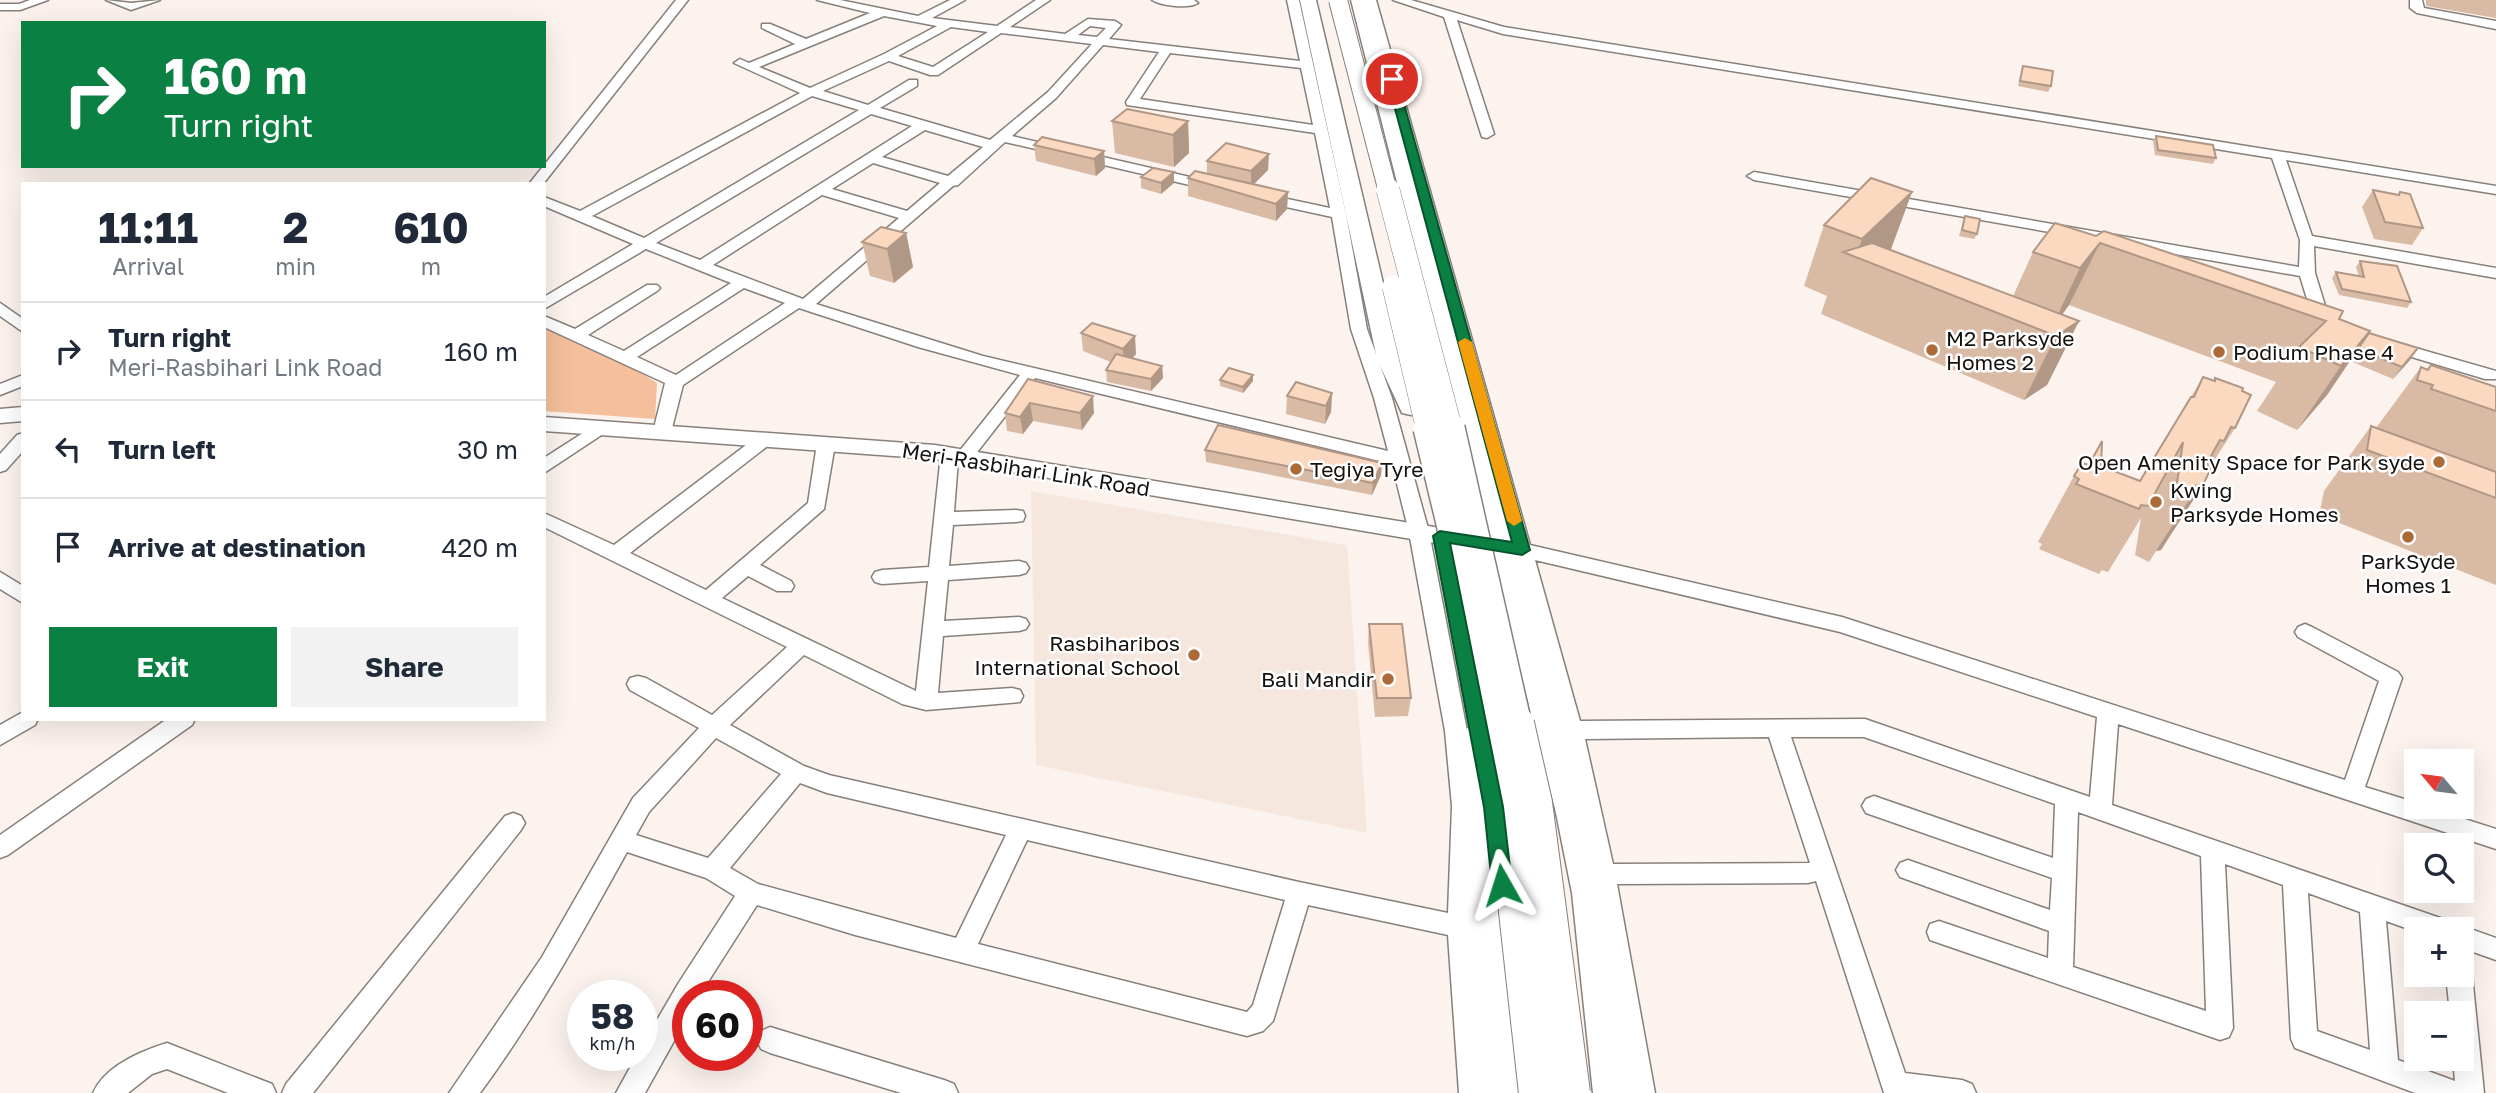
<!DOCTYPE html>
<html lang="en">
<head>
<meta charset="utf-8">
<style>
  :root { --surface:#fff; --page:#f2f2f3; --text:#1f2937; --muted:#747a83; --line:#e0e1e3; --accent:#0b8043 }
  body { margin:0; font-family:"Golos Text",sans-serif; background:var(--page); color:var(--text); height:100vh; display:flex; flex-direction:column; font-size:26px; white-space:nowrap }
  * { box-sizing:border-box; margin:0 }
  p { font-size:23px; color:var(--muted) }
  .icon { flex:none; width:38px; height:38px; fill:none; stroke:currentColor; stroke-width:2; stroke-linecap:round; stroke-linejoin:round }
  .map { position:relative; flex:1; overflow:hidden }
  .details { position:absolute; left:21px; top:182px; width:525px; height:539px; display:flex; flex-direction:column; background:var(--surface); border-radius:0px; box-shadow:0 7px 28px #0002 }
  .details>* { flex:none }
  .guide { position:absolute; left:21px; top:21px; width:525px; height:147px; border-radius:0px; box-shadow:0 7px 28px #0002; background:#0b8043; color:#fff; overflow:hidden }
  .needle { width:46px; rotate:299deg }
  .controls { position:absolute; left:2404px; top:749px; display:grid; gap:14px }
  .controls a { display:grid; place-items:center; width:70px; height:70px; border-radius:0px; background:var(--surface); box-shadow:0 7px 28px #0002; font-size:35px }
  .speed { position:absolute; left:567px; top:980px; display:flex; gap:14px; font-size:35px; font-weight:700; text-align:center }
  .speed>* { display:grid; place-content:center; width:91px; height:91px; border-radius:50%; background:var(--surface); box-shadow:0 7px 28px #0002; line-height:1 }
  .speed small { font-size:18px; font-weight:400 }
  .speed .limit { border:10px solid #d22; background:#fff; color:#111 }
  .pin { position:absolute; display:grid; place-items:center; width:60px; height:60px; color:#fff; margin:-30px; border:4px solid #fff; border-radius:50%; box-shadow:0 2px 7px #0007 }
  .me { position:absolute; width:77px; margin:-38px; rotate:354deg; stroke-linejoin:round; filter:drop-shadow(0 0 5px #0008) }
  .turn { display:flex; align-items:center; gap:24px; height:147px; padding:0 28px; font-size:32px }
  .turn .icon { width:91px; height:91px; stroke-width:2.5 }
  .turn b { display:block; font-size:49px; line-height:60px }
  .eta { display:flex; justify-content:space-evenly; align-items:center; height:119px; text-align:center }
  .eta b { font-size:42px; font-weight:700; line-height:49px }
  .button { display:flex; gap:14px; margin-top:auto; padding:14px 28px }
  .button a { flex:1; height:80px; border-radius:0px; background:var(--accent); color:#fff; font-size:28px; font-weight:700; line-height:80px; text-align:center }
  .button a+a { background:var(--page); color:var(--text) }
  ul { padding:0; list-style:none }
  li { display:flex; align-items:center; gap:21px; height:98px; padding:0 28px; border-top:2px solid var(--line) }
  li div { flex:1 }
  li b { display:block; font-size:26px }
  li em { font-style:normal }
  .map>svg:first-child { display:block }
  .built { fill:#f5e7dd }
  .green { fill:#f4bf9a }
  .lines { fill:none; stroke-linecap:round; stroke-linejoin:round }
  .minor-casing { stroke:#877f7a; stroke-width:3 }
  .major-casing { stroke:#877f7a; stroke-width:3 }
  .highway-casing { stroke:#877f7a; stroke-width:3 }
  .minor { fill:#fff; fill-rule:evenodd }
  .major { fill:#fff; fill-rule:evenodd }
  .highway { fill:#fff; fill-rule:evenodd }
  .highway-bridge-far3-casing { stroke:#877f7a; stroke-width:20; stroke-linecap:butt }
  .highway-bridge-far2-casing { stroke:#877f7a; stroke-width:24; stroke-linecap:butt }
  .highway-bridge-far1-casing { stroke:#877f7a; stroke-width:32; stroke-linecap:butt }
  .highway-bridge-casing { stroke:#877f7a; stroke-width:38; stroke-linecap:butt }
  .highway-bridge-far3 { stroke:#fff; stroke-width:18 }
  .highway-bridge-far2 { stroke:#fff; stroke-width:23 }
  .highway-bridge-far1 { stroke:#fff; stroke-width:29 }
  .highway-bridge { stroke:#fff; stroke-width:36 }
  .wall { fill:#d8baa5 }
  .shaded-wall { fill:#b09786 }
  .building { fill:#fbd8c0; stroke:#b09786; stroke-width:2 }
  .route { fill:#0b8043; stroke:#07532c; stroke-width:2 }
  .slow { fill:#f59e0b }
  .poi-dot { fill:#ac6a36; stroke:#fff; stroke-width:2.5 }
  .labels { text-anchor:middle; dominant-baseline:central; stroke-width:5; stroke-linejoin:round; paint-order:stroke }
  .poi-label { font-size:21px; fill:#14110f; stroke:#fff; text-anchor:start }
  .street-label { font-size:21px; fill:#14110f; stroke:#fff }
</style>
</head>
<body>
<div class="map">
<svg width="2496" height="1093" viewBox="0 0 2496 1093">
  <rect width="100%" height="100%" fill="#fcf3ee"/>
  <path class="built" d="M1031 491 1347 545 1367 833 1036 765Z"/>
  <path class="green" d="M544 326 625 363 657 383 655 419 544 411Z"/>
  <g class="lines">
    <defs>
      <g id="minor">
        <path d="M30 0H48L20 10H0V4H19Z"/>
        <path d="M106 0 131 3 160 0 131 10Z"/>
        <path d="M676 0H688L543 184H529Z"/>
        <path d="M817 0H840L918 16 950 0H965L932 18 997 26 1036 0H1050L1010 27 1065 34 1088 19 1115 21 1121 25 1109 39 1300 61 1287 0H1299L1346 214 1367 329 1392 398 1429 532 1467 731 1476 806 1472 926 1487 1093H1459L1448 935 1308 905 1273 1021 1263 1031 1247 1036 855 935 757 905 699 996H688V1016L645 1093H616L637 1055H642V1046L678 984 735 896 706 878 627 852C581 935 536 1017 480 1093H449L542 957 633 798 699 728 630 690 627 684 630 678 638 676 646 678 712 715 787 647 544 527V513L614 545 758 436H770L773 440 770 444 630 553 706 590 808 503 817 444 820 440H832L835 444 824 509 760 565 791 581 794 586 791 591H777L748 576 722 598 916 691 928 581 882 584 875 582 872 577 875 572 882 570 929 567 941 454 950 448 958 453 1020 375 918 347 799 308 683 385 671 432 662 438 653 432 665 383 544 327V316L575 329 647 285H657L660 288 657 291 588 335 624 351 731 283 646 249 544 309V297L633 244 544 206V197L580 211 800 93 734 63 740 59 749 63 795 44 762 28V24H770L806 39 870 13ZM884 16 937 26 884 54 810 88 759 67ZM1090 26 1106 28 1097 37 1078 35ZM951 27 988 32 933 67 898 56ZM1001 33 1092 44 1048 92 990 140 880 108 917 86V80H909L868 105 823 91 889 61 930 75H938ZM1103 45 1159 52 1126 102 1127 105 1315 133 1330 208 1264 194 1257 198 1259 201 1332 217 1351 329 1374 398 1388 451 983 356 816 304 953 186 958 185 1005 142 1211 190 1216 189V183L1012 136 1056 98ZM1170 53 1301 68 1313 125 1140 99ZM812 96 859 110 644 238 592 216ZM871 114 912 126 700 260 656 243ZM925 130 983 147 948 176 882 157ZM873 163 940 183 907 211 832 189ZM822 195 899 218 803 299 713 265ZM744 288 785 303 676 375 637 357ZM1035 378 1392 464 1409 532 1445 731 1452 806 1448 913 1299 882 829 775 804 766 730 725 804 655 902 704 926 710 1020 702 1023 696 1020 690 1012 688 938 693 943 636 1019 631 1026 629 1029 624 1026 619 1019 617 944 621 948 580 1019 575 1026 573 1029 568 1026 563 1019 561 949 566 953 525 1016 522 1023 521 1025 516 1023 511 1016 510 954 512 958 460H971ZM716 738 781 774 708 858 636 835 649 812ZM800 783 827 793 1006 835 956 938 758 884 730 868ZM1027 840 1285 900 1253 1005 1247 1012 978 944Z"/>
        <path d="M1152 0H1194L1198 3C1189 9 1161 6 1152 0Z"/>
        <path d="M1364 0H1376L1530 545 1842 617 2345 780 2379 681 2298 637 2295 632 2298 627 2305 624 2312 627 2398 672 2402 678 2365 787 2417 803V807H2427L2496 829V849L2118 724 2112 805 2449 921 2452 929H2417V932L2386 921 2398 1060 2455 1081 2453 1059H2462V1013H2450L2446 975H2462V965L2468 967 2472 975 2484 1093H2415L2295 1048 2291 1039 2283 885 2225 864 2233 1028 2229 1037 2220 1040 1930 940 1927 932 1930 924 1939 921 2048 958 2049 931 1900 877 1896 870 1900 863 1908 860 2050 910 2052 878 1866 813 1862 806 1866 799 1874 796 2053 858 2055 804 1864 737H1791L1905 1073 1962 1080 1972 1084 1976 1093H1884L1816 881 1808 883 1617 884 1655 1093H1627L1591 874 1561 730 1514 555 1507 553 1504 548 1510 542ZM1535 560 1840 632 2097 717 2090 797 1865 719 1580 721ZM1769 737 1810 863 1613 864 1585 739ZM2078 812 2201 856 2206 1011 2073 967ZM2308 893 2360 912 2370 1050 2317 1031Z"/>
        <path d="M1393 0H1411L1504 27 2496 186V194L2286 160 2312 236 2496 268V278L2314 246 2315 273 2331 325 2323 330 2315 325 2300 276 1754 180 1747 176 1754 172 2299 267 2300 240 2272 158 1503 34 1457 20 1494 134 1487 138 1482 137 1444 17Z"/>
        <path d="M2410 0H2422L2424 8 2496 21V29L2417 13 2410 8Z"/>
        <path d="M0 303 23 319V332L0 316Z"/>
        <path d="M2391 341 2496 371V379H2485L2385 349 2383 346Z"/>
        <path d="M23 375V386L0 395V384Z"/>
        <path d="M600 422 606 424 609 428 606 432 544 473V458Z"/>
        <path d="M23 433V451L6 470 0 472V454L17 435Z"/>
        <path d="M0 572 23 586V603L0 589Z"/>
        <path d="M23 712V719H38L35 725 0 745V725Z"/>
        <path d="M167 719H195L192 725 8 855 0 858V835Z"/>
        <path d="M513 813 521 816 525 823 521 830 313 1093H282L286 1084 505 816Z"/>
        <path d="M2462 926 2496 938V960L2462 948V929H2453Z"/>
        <path d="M770 1027 944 1080 954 1084 958 1093H901L770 1053 761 1049 757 1040 761 1031Z"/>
        <path d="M167 1043 272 1084 276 1093H228L167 1069 152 1074 128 1093H93C105 1066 141 1051 167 1043Z"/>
      </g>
      <g id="major">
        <path d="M23 407V421L0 423V409Z"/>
        <path d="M544 417 935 445 1471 533 1480 535 1483 541 1480 547 1471 549 935 459 544 431Z"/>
      </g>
      <g id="highway">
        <path d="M1300 0H1316L1401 359 1424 407 1420 413 1411 415 1402 413 1377 359Z"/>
        <path d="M1351 0H1367L1590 813 1608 893 1633 1093H1593L1572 893 1556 813Z"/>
        <path d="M1478 724 1489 728 1494 737V806L1520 1093H1480L1460 806 1462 737 1467 728Z"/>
      </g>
    </defs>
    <use href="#minor" class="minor-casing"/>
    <use href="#major" class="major-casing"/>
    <use href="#highway" class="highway-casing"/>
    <use href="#minor" class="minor"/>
    <use href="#major" class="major"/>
    <use href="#highway" class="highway"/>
    <defs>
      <path id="highway-bridge-far3" d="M1338 0 1388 192"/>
      <g id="highway-bridge-far2">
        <path d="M1388 190 1451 430"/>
        <path d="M1394 287 1428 430"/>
      </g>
      <g id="highway-bridge-far1">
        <path d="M1428 428 1451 523 1490 725"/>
        <path d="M1450 428 1517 725"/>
      </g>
      <g id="highway-bridge">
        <path d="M1490 724 1505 803 1537 1093"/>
        <path d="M1516 724 1534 803 1572 1093"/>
      </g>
    </defs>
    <use href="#highway-bridge-far3" class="highway-bridge-far3-casing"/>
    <use href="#highway-bridge-far2" class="highway-bridge-far2-casing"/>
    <use href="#highway-bridge-far1" class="highway-bridge-far1-casing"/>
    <use href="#highway-bridge" class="highway-bridge-casing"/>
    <use href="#highway-bridge-far3" class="highway-bridge-far3"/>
    <use href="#highway-bridge-far2" class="highway-bridge-far2"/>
    <use href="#highway-bridge-far1" class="highway-bridge-far1"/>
    <use href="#highway-bridge" class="highway-bridge"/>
  </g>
  <g class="wall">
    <path d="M2426 0H2496V18L2426 6Z"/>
    <path d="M2023 66 2051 86 2048 92 2018 86Z"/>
    <path d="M1112 121H1188L1189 153 1174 167 1115 153Z"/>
    <path d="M2156 136 2216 158 2213 164 2155 155 2153 141Z"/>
    <path d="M1034 145 1104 151 1105 168 1096 176 1036 161Z"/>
    <path d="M1207 161 1268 170 1254 184 1288 192 1287 209 1276 221 1188 196V178L1207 174Z"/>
    <path d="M1141 177 1174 183 1161 194 1141 188Z"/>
    <path d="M2373 190 2397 195 2400 192 2423 228 2412 245 2374 239 2362 207Z"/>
    <path d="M1912 192 1890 250 2013 296 2033 252 2055 223 2339 319 2369 333 2418 348 2410 360 2393 379 2350 361 2327 395 2297 430 2257 411 2276 382 2069 305 2062 315 2079 321 2047 385 2024 400 1821 314 1827 296 1804 286 1824 225Z"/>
    <path d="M1965 216 1977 234 1974 239 1959 236Z"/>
    <path d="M906 233 913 267 894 283 870 276 862 242Z"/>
    <path d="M2360 261 2411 302 2407 308 2339 295 2332 278 2336 272 2359 276 2356 267Z"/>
    <path d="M1081 333 1136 354 1132 358 1162 366 1163 378 1151 391 1107 382 1106 370 1111 362 1083 351Z"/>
    <path d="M2431 365 2496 387V585L2319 515 2324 491 2371 426 2376 428 2421 367 2427 369Z"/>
    <path d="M1253 375V381L1243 393 1220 386V380Z"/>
    <path d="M2203 377 2214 380 2215 378 2235 428 2210 467 2161 550 2156 551 2149 562 2135 555 2141 518 2108 572 2102 570 2099 574 2039 549 2042 544 2038 542 2074 476 2089 465 2102 441 2101 466 2140 481Z"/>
    <path d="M1028 379 1094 413 1082 430 1033 421 1023 434 1007 431 1005 413Z"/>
    <path d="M1332 393 1331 412 1325 424 1286 414 1287 396Z"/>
    <path d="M1205 450 1381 475 1372 495 1206 462Z"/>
    <path d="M1369 624 1411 698 1408 716 1375 717 1368 643Z"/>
  </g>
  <g class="shaded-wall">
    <path d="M1188 121 1189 153 1174 167 1173 135Z"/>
    <path d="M1104 151 1105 168 1096 176 1094 159Z"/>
    <path d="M1269 154 1268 170 1251 187V171Z"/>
    <path d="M1174 172V183L1161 194V183Z"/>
    <path d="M1288 192 1287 209 1276 221V204Z"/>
    <path d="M1912 192 1890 252 1856 257 1862 239Z"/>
    <path d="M906 233 913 267 894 283 887 249Z"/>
    <path d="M2100 243 2069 305 2050 331 2080 268Z"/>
    <path d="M2079 321 2047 385 2024 400 2056 336Z"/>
    <path d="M2370 331 2327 395 2297 430 2341 366Z"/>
    <path d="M1135 336 1136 354 1124 367 1123 349Z"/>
    <path d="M2418 348 2410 360 2393 379 2402 367Z"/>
    <path d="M1162 366 1163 378 1151 391V379Z"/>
    <path d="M1253 375V381L1243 393V387Z"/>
    <path d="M1332 393 1331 412 1325 424 1326 406Z"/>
    <path d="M1093 396 1094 413 1082 430 1080 413Z"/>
    <path d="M1030 403 1033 421 1023 434 1020 417Z"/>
    <path d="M1382 463 1381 475 1372 495 1373 483Z"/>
    <path d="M2203 485 2161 550 2156 551 2191 497 2193 486Z"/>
  </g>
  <g class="building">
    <path d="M2023 66 2053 71 2051 86 2020 81Z"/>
    <path d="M1127 109 1188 121 1173 135 1112 121Z"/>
    <path d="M2156 136 2213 145 2216 158 2158 150Z"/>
    <path d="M1042 137 1104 151 1094 159 1034 145Z"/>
    <path d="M1226 143 1269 154 1251 171 1207 161Z"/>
    <path d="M1153 168 1174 172 1161 183 1141 177Z"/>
    <path d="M1195 171 1288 192 1276 204 1188 178Z"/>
    <path d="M1871 178 1912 192 1862 239 1824 225Z"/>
    <path d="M2373 190 2399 195 2400 192 2410 194 2423 228 2385 222Z"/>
    <path d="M1965 216 1980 219 1977 234 1962 230Z"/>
    <path d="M2055 223 2096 236 2104 231 2343 311 2339 319 2370 331 2341 366 2299 347 2326 321 2100 243 2080 268 2033 252Z"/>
    <path d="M881 227 906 233 887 249 862 242Z"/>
    <path d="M1872 243 2079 321 2056 336 1843 252Z"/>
    <path d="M2360 261 2397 266 2411 302 2342 289 2336 272 2364 277Z"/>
    <path d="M1092 323 1135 336 1123 349 1081 333Z"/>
    <path d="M2369 333 2418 348 2402 367 2358 349Z"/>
    <path d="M1116 354 1162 366 1151 379 1106 370Z"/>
    <path d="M2431 365 2496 387V411L2431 389 2433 385 2417 380 2421 367 2428 370Z"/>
    <path d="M1229 368 1253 375 1243 387 1220 380Z"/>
    <path d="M2203 377 2215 381V378L2243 388 2242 391 2251 395 2235 428 2231 427 2224 441 2220 440 2206 465 2211 468 2203 485 2193 486 2191 497 2176 490 2183 442 2148 506 2141 505 2139 509 2076 484 2079 479 2074 476 2082 463 2089 465 2102 441 2101 466 2140 481 2191 397H2194Z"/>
    <path d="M1028 379 1093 396 1080 413 1030 403 1020 417 1005 413Z"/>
    <path d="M1296 382 1332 393 1326 406 1287 396Z"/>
    <path d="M1218 425 1382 463 1373 483 1205 450Z"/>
    <path d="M2371 426 2496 472V498L2367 450Z"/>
    <path d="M1369 624H1402L1411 698H1377Z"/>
  </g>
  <path class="route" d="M1392 75 1397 79 1530 550 1522 555 1450 543 1503 807 1512 885 1509 891 1502 894 1495 891 1492 885 1484 807 1433 536 1440 531 1512 542 1387 79Z"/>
  <path class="slow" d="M1465 338 1472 342 1522 521 1514 526 1507 521 1458 342Z"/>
  <g class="poi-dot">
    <circle cx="1932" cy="350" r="7"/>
    <circle cx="2219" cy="352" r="7"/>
    <circle cx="2439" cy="462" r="7"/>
    <circle cx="1296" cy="469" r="7"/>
    <circle cx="2156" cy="502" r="7"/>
    <circle cx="2408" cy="537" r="7"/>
    <circle cx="1194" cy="655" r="7"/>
    <circle cx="1388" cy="679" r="7"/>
  </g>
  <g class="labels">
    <g class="poi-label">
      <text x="1946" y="338">M2 Parksyde<tspan x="1946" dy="24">Homes 2</tspan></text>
      <text x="2233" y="352">Podium Phase 4</text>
      <text x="2425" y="462" text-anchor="end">Open Amenity Space for Park syde</text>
      <text x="1310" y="469">Tegiya Tyre</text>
      <text x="2170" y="490">Kwing<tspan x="2170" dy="24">Parksyde Homes</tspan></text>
      <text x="2408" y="561" text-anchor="middle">ParkSyde<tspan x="2408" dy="24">Homes 1</tspan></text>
      <text x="1180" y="643" text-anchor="end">Rasbiharibos<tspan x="1180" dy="24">International School</tspan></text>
      <text x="1374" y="679" text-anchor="end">Bali Mandir</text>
    </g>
    <g class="street-label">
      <text transform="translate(1026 469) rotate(9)">Meri-Rasbihari Link Road</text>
    </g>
  </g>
</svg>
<div class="controls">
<a><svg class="needle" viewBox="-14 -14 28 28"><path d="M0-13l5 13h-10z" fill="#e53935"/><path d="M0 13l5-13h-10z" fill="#747a83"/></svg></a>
<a><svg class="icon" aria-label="search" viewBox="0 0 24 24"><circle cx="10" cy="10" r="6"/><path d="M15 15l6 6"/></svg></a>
<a>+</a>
<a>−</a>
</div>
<div class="speed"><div>58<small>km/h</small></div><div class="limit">60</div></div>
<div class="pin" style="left:1392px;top:79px;background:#d93025"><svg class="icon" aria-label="arrive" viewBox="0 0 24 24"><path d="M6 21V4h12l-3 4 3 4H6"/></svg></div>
<svg class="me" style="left:1502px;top:885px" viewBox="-20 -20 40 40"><path d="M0-17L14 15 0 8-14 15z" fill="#0b8043" stroke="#fff" stroke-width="4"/></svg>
<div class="guide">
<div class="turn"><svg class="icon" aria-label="right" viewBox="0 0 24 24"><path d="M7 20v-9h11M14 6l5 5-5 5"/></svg><div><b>160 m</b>Turn right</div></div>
</div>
<section class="details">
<div class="eta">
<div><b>11:11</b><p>Arrival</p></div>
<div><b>2</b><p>min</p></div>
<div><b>610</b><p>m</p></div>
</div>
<ul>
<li><svg class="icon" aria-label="right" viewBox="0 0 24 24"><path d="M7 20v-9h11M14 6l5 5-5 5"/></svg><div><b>Turn right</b><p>Meri-Rasbihari Link Road</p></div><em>160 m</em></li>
<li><svg class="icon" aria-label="left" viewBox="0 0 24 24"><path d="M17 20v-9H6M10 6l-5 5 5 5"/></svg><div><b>Turn left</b></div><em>30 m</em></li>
<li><svg class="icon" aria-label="arrive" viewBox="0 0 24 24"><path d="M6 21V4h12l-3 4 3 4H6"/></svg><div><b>Arrive at destination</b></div><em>420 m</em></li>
</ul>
<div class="button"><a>Exit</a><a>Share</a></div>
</section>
</div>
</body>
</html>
